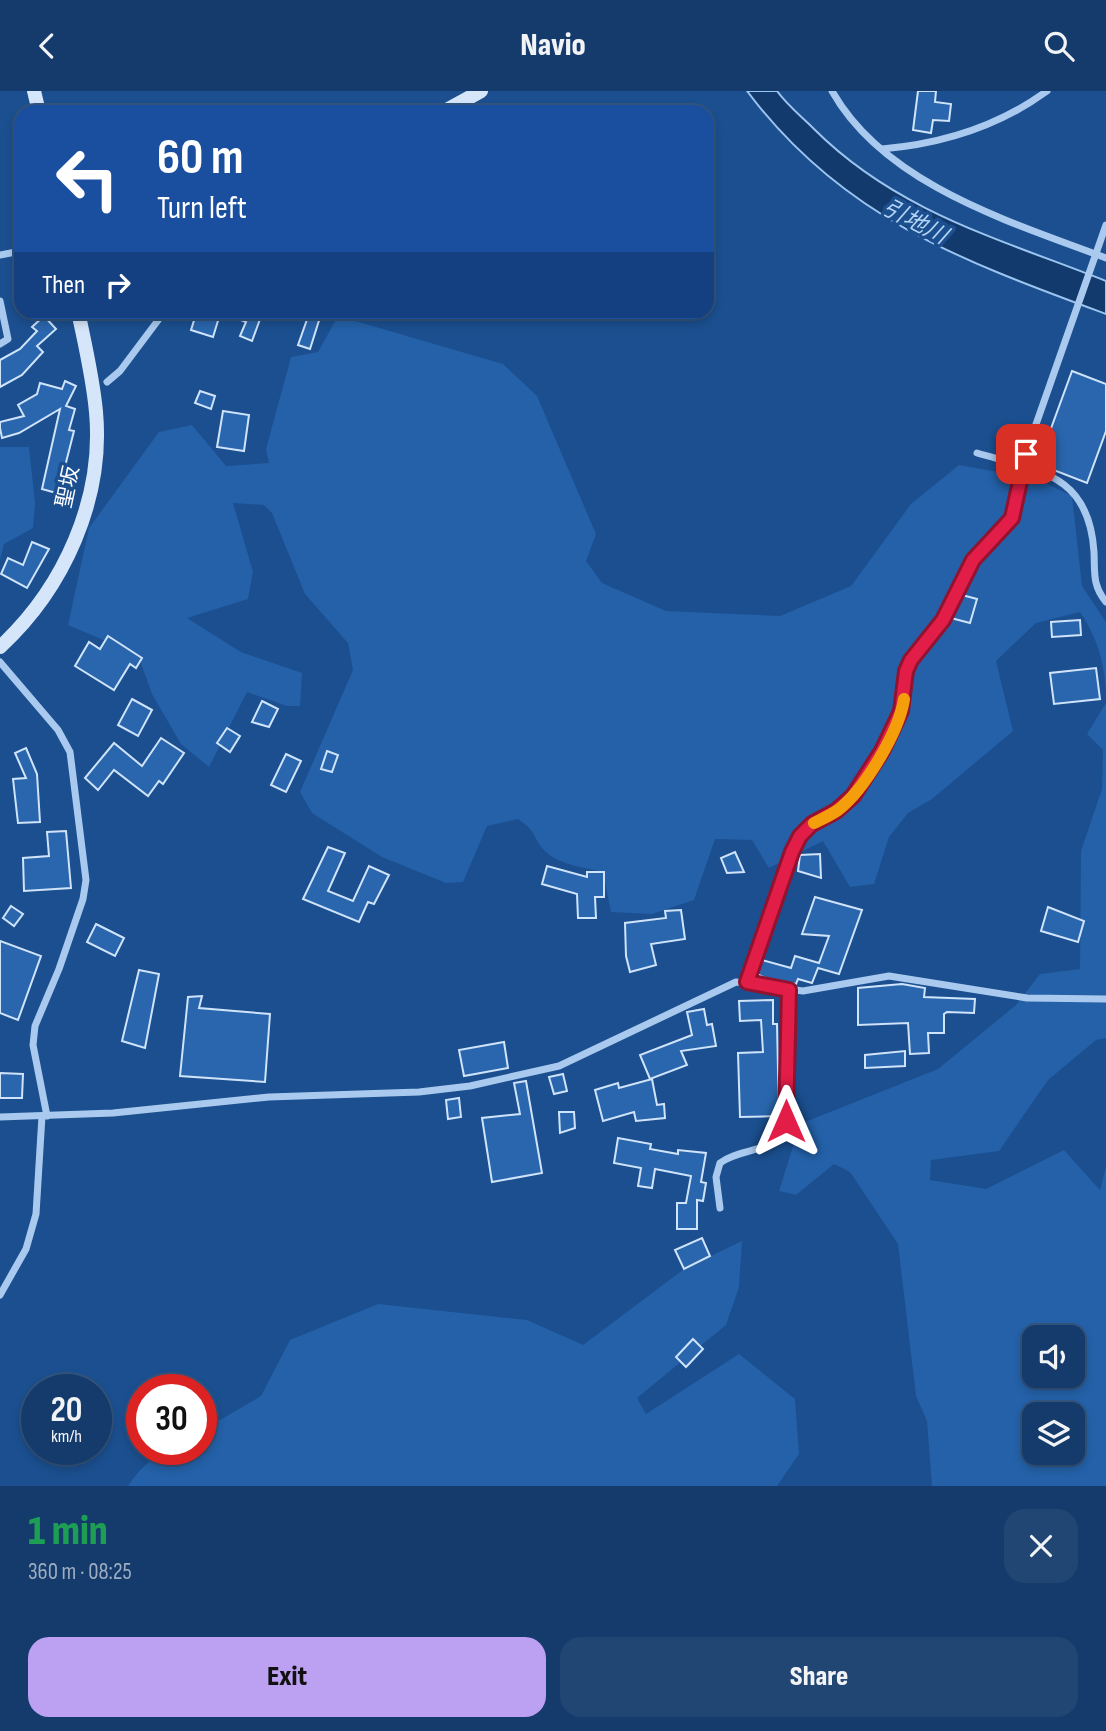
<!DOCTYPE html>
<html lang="en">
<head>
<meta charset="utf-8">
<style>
  :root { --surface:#143b6b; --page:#214673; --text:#f1f3f6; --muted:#9dadc1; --line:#33557e; --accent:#bca0f2 }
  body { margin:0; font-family:"Sofia Sans Condensed","Noto Sans JP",sans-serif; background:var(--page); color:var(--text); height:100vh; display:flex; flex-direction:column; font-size:26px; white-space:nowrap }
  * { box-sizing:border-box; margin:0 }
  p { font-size:23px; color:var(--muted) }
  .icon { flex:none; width:38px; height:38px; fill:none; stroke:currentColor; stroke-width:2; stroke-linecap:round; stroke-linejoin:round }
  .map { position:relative; height:1395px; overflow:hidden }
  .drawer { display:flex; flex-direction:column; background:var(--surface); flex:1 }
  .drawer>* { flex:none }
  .top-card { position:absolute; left:14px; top:14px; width:700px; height:214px; border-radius:21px; box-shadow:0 4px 10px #0003,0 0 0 2px var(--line); background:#1a4fa0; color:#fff; overflow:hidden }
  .controls { position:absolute; left:1022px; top:1234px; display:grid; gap:14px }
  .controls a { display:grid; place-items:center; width:63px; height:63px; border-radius:14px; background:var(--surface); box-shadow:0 4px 10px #0003,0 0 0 2px var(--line); font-size:35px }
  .speed { position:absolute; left:21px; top:1283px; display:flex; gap:14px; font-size:35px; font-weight:700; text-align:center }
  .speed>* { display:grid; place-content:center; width:91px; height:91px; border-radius:50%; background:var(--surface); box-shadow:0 4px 10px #0003,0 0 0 2px var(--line); line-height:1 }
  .speed small { font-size:18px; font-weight:400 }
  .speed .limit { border:10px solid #d22; background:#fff; color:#111 }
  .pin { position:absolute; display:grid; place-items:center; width:60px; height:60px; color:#fff; margin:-30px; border-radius:14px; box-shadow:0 4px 10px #0006 }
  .me { position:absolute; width:77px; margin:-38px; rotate:0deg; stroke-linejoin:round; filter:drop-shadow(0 0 5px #0008) }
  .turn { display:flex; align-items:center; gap:24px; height:147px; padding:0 28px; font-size:32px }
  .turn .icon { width:91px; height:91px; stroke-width:2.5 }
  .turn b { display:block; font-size:49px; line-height:60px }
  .then { display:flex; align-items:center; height:66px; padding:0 28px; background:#0003; gap:14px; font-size:26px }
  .round { display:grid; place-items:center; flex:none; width:74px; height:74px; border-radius:21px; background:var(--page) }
  .overview { display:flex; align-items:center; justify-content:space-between; height:119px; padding:0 28px }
  h1 { font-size:42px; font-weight:800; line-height:52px; color:#1e9e55 }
  .cta { display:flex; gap:14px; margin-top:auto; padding:14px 28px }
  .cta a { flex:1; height:80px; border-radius:21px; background:var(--accent); color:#111; font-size:28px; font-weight:800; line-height:80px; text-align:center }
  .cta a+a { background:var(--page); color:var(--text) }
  header { display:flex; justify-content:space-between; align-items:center; height:91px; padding:0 28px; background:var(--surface); font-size:32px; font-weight:800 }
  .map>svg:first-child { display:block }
  .green { fill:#2461a8; fill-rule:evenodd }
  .water { fill:#123a6d; stroke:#9cc4f0; stroke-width:2 }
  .building { fill:#2a66ad; stroke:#cfe3fa; stroke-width:2 }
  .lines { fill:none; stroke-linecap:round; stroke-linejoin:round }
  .street { stroke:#a9c9ee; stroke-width:7 }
  .secondary { stroke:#d6e6fa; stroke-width:14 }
  .route-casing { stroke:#92132f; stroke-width:18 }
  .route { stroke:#e11d48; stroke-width:12 }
  .slow { stroke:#f59e0b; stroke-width:12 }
  .labels { text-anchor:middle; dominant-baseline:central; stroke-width:7; stroke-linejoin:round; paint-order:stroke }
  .street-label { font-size:21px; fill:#fff; stroke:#1b4f8f }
  .water-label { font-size:23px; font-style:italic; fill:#b5d3f5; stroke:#1b4f8f }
</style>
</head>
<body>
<header><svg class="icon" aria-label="back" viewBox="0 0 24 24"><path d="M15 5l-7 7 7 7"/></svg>Navio<svg class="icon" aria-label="search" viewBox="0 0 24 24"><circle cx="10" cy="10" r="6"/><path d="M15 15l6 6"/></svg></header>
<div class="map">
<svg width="1106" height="1395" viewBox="0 0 1106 1395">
  <rect width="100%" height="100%" fill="#1b4f8f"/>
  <g class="green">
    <path d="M338 225 503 273 537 305 596 443 586 470 602 492 666 520 780 525 851 495 911 413 959 374 1037 388 1072 405 1082 495 1106 531V611C1106 576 1099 550 1080 521L1036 532 996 570 1013 640 932 708 908 722 889 746 874 793 850 796 823 750 769 777 752 749 715 748 694 809 652 823 611 821 603 781C587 777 559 774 546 761 533 749 538 741 518 728L487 735 463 791 446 792 382 766 312 722 300 701 353 579 348 552 305 503 272 422 264 414 233 412 253 481 248 508 187 527 241 561 302 582 300 615H287L247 601 209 676 181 653 152 603 138 564 68 534 89 437 159 341 192 334 226 375 269 372 266 358 291 266 318 261Z"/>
    <path d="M0 356H29L35 412 33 437 4 453 0 469Z"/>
    <path d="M1106 612V947L1096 949 1048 989 999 1060 931 1069 930 1089 986 1098 1064 1059 1100 1099 1106 1076V1395H932L927 1330 916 1305 898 1153 850 1081 834 1073 796 1104 779 1100 800 1033 938 978 1016 914 1040 883 1080 878 1081 760 1102 698 1103 659 1087 643ZM1034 1246H1073V1284H1034ZM1034 1323H1073V1362H1034Z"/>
    <path d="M742 1150 739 1196 726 1234 637 1307 646 1323 739 1263 795 1308 799 1363 777 1395H128C149 1364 165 1358 201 1358V1340L261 1305 290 1249 378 1213 527 1229 583 1254 684 1178Z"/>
  </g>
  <path class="water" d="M747 0H777C787 14 802 26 814 38 897 121 1000 148 1106 190V223C963 170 842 127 747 0Z"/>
  <g class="building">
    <path d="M918 0H936L935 11 951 13 949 30 933 29 931 42 913 39Z"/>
    <path d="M197 220H221L213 246 191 239Z"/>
    <path d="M263 220 252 250 240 245 246 231 221 221Z"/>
    <path d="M310 220H322L310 258 298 254Z"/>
    <path d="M44 225 56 238 37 255 43 261 22 284 0 296V269L20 258 37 240 32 236Z"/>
    <path d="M1072 280 1106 293V340L1087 392 1038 373Z"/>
    <path d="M65 290 76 295 66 315 75 318 69 339 74 340 61 391 70 394 67 405 42 398 60 318 19 342 2 347 0 337V331L24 325 18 314 37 303 40 292 62 298Z"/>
    <path d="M200 300 215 305 211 318 195 312Z"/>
    <path d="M223 320 249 324 244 360 217 356Z"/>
    <path d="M32 451 49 458 27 497 1 483 8 467 23 474Z"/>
    <path d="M962 504 977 508 970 532 951 527Z"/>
    <path d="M1080 529 1081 544 1052 546 1051 531Z"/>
    <path d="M108 545 142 567 136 577 130 573 114 599 75 575 89 551 100 558Z"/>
    <path d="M1096 577 1100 608 1054 613 1050 582Z"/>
    <path d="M132 608 152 619 138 645 118 634Z"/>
    <path d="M262 610 278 618 269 636 252 631Z"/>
    <path d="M227 637 240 645 230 661 217 652Z"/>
    <path d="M161 647 184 662 163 693 159 690 148 705 114 679 98 699 85 687 114 652 142 675Z"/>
    <path d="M26 657 37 683 40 731 18 732 13 688 26 687 15 662Z"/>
    <path d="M327 660 338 664 332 681 321 678Z"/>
    <path d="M286 663 301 670 286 701 271 694Z"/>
    <path d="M66 740 71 797 24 800 23 767 49 765 47 741Z"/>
    <path d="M328 756 345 762 328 800 353 810 369 775 389 784 374 813 368 811 359 831 303 808Z"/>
    <path d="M735 761 744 781 727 782 721 767Z"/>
    <path d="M820 763 821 787 798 780 800 764Z"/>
    <path d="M547 775 587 786V781H604V806H595L596 827H578L577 803 542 793Z"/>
    <path d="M815 806 862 819 839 883 818 877 812 892 798 888 796 893 770 889 757 883 762 869 791 877 795 865 819 872 829 845 802 843Z"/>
    <path d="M11 815 23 823 14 835 3 827Z"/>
    <path d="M1048 816 1084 830 1078 851 1041 840Z"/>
    <path d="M681 819 685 848 651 853 656 874 630 881 626 865 625 832 666 827 665 820Z"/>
    <path d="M96 833 124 847 115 865 87 851Z"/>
    <path d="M0 850 41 865 18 929 0 922Z"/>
    <path d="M139 879 159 883 145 957 122 950Z"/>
    <path d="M902 893 925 897 924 906 975 908 974 922 947 921 944 923V942H928L929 962 910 963 908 932 858 934V897Z"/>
    <path d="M202 905 199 917 270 923 265 991 180 985 188 906Z"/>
    <path d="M773 909V933H777L779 1025 740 1026 738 962 763 961 761 929 740 930 739 910Z"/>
    <path d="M704 918 707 934 712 933 716 955 681 960 687 974 650 988 640 964 692 944 687 921Z"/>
    <path d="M504 951 508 977 464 985 459 959Z"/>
    <path d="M905 960V975L865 977V964Z"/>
    <path d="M0 982 23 983 22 1007H0Z"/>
    <path d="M563 983 567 1000 554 1003 549 986Z"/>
    <path d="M652 988 657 1014 664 1013 665 1027 636 1030 634 1021 603 1030 595 999 618 992 619 997Z"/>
    <path d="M526 990 542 1082 492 1091 482 1027 520 1023 514 992Z"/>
    <path d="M459 1007 461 1026 448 1028 446 1009Z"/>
    <path d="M559 1021H574L575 1037 560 1042Z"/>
    <path d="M618 1047 651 1053 650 1058 678 1063V1059L706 1062 701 1091 706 1092 703 1110 697 1109V1138H677V1112H686L691 1085 655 1078 652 1097 638 1095 641 1077 614 1072Z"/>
    <path d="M702 1147 710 1165 684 1178 675 1159Z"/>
    <path d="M693 1248 703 1258 686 1276 676 1266Z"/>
  </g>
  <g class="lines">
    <g class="street">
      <path d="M832 0C885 94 1011 131 1106 167"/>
      <path d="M882 58C941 53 999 35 1047 0"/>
      <path d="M0 164 21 160"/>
      <path d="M0 210 8 248 0 253"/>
      <path d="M107 291 120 280 165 220"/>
      <path d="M977 362C1040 380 1089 383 1094 461 1095 481 1092 494 1106 511"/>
      <path d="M0 571 58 639 70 661 86 789 83 808 59 878 35 935 33 954 47 1025"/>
      <path d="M747 891 800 745 853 705 896 636 911 569 943 529 973 469 1012 427 1021 376 1106 134"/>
      <path d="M0 1026 113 1022 269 1006 419 1001 470 995 559 975 736 891 803 900 889 885 1027 907 1106 908"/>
      <path d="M720 1117 716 1086 720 1072C739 1057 774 1062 785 1038L789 899"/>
      <path d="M0 1204 26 1158 36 1123 42 1025"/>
    </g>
    <g class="secondary">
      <path d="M34 0 39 21"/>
      <path d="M443 21 481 0"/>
      <path d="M0 556C64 497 104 408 96 321 93 287 85 254 78 220"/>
    </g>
  </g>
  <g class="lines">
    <defs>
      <path id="route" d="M786 1030 789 899 747 891 792 761 800 745 812 733 836 720 853 705 882 660 901 620 906 580 911 569 943 529 973 469 1012 427 1026 363"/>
    </defs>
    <use href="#route" class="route-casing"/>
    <use href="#route" class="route"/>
    <path class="slow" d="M814 732C822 728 831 724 838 719 864 699 899 641 904 608"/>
  </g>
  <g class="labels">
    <g class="street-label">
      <text transform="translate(68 396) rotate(-78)">聖坂</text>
    </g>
    <g class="water-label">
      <text transform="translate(915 131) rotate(27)">引地川</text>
    </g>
  </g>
</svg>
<div class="controls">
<a><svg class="icon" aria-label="sound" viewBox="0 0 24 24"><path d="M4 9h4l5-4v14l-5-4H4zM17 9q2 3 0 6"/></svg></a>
<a><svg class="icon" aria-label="layers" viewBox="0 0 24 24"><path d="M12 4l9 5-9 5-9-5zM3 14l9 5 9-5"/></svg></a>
</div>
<div class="speed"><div>20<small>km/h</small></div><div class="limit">30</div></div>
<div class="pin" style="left:1026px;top:363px;background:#d93025"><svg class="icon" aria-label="arrive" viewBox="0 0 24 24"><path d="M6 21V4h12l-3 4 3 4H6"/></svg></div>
<svg class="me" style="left:786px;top:1030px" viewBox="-20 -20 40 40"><path d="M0-17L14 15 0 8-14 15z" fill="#e11d48" stroke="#fff" stroke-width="4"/></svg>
<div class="top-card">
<div class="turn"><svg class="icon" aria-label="left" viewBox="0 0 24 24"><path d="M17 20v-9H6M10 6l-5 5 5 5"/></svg><div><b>60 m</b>Turn left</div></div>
<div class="then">Then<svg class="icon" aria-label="right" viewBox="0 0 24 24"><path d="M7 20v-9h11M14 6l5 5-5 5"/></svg></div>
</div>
</div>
<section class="drawer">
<div class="overview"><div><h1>1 min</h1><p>360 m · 08:25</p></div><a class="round"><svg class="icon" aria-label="close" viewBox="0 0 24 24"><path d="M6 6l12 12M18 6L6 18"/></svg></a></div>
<div class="cta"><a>Exit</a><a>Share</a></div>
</section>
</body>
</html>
